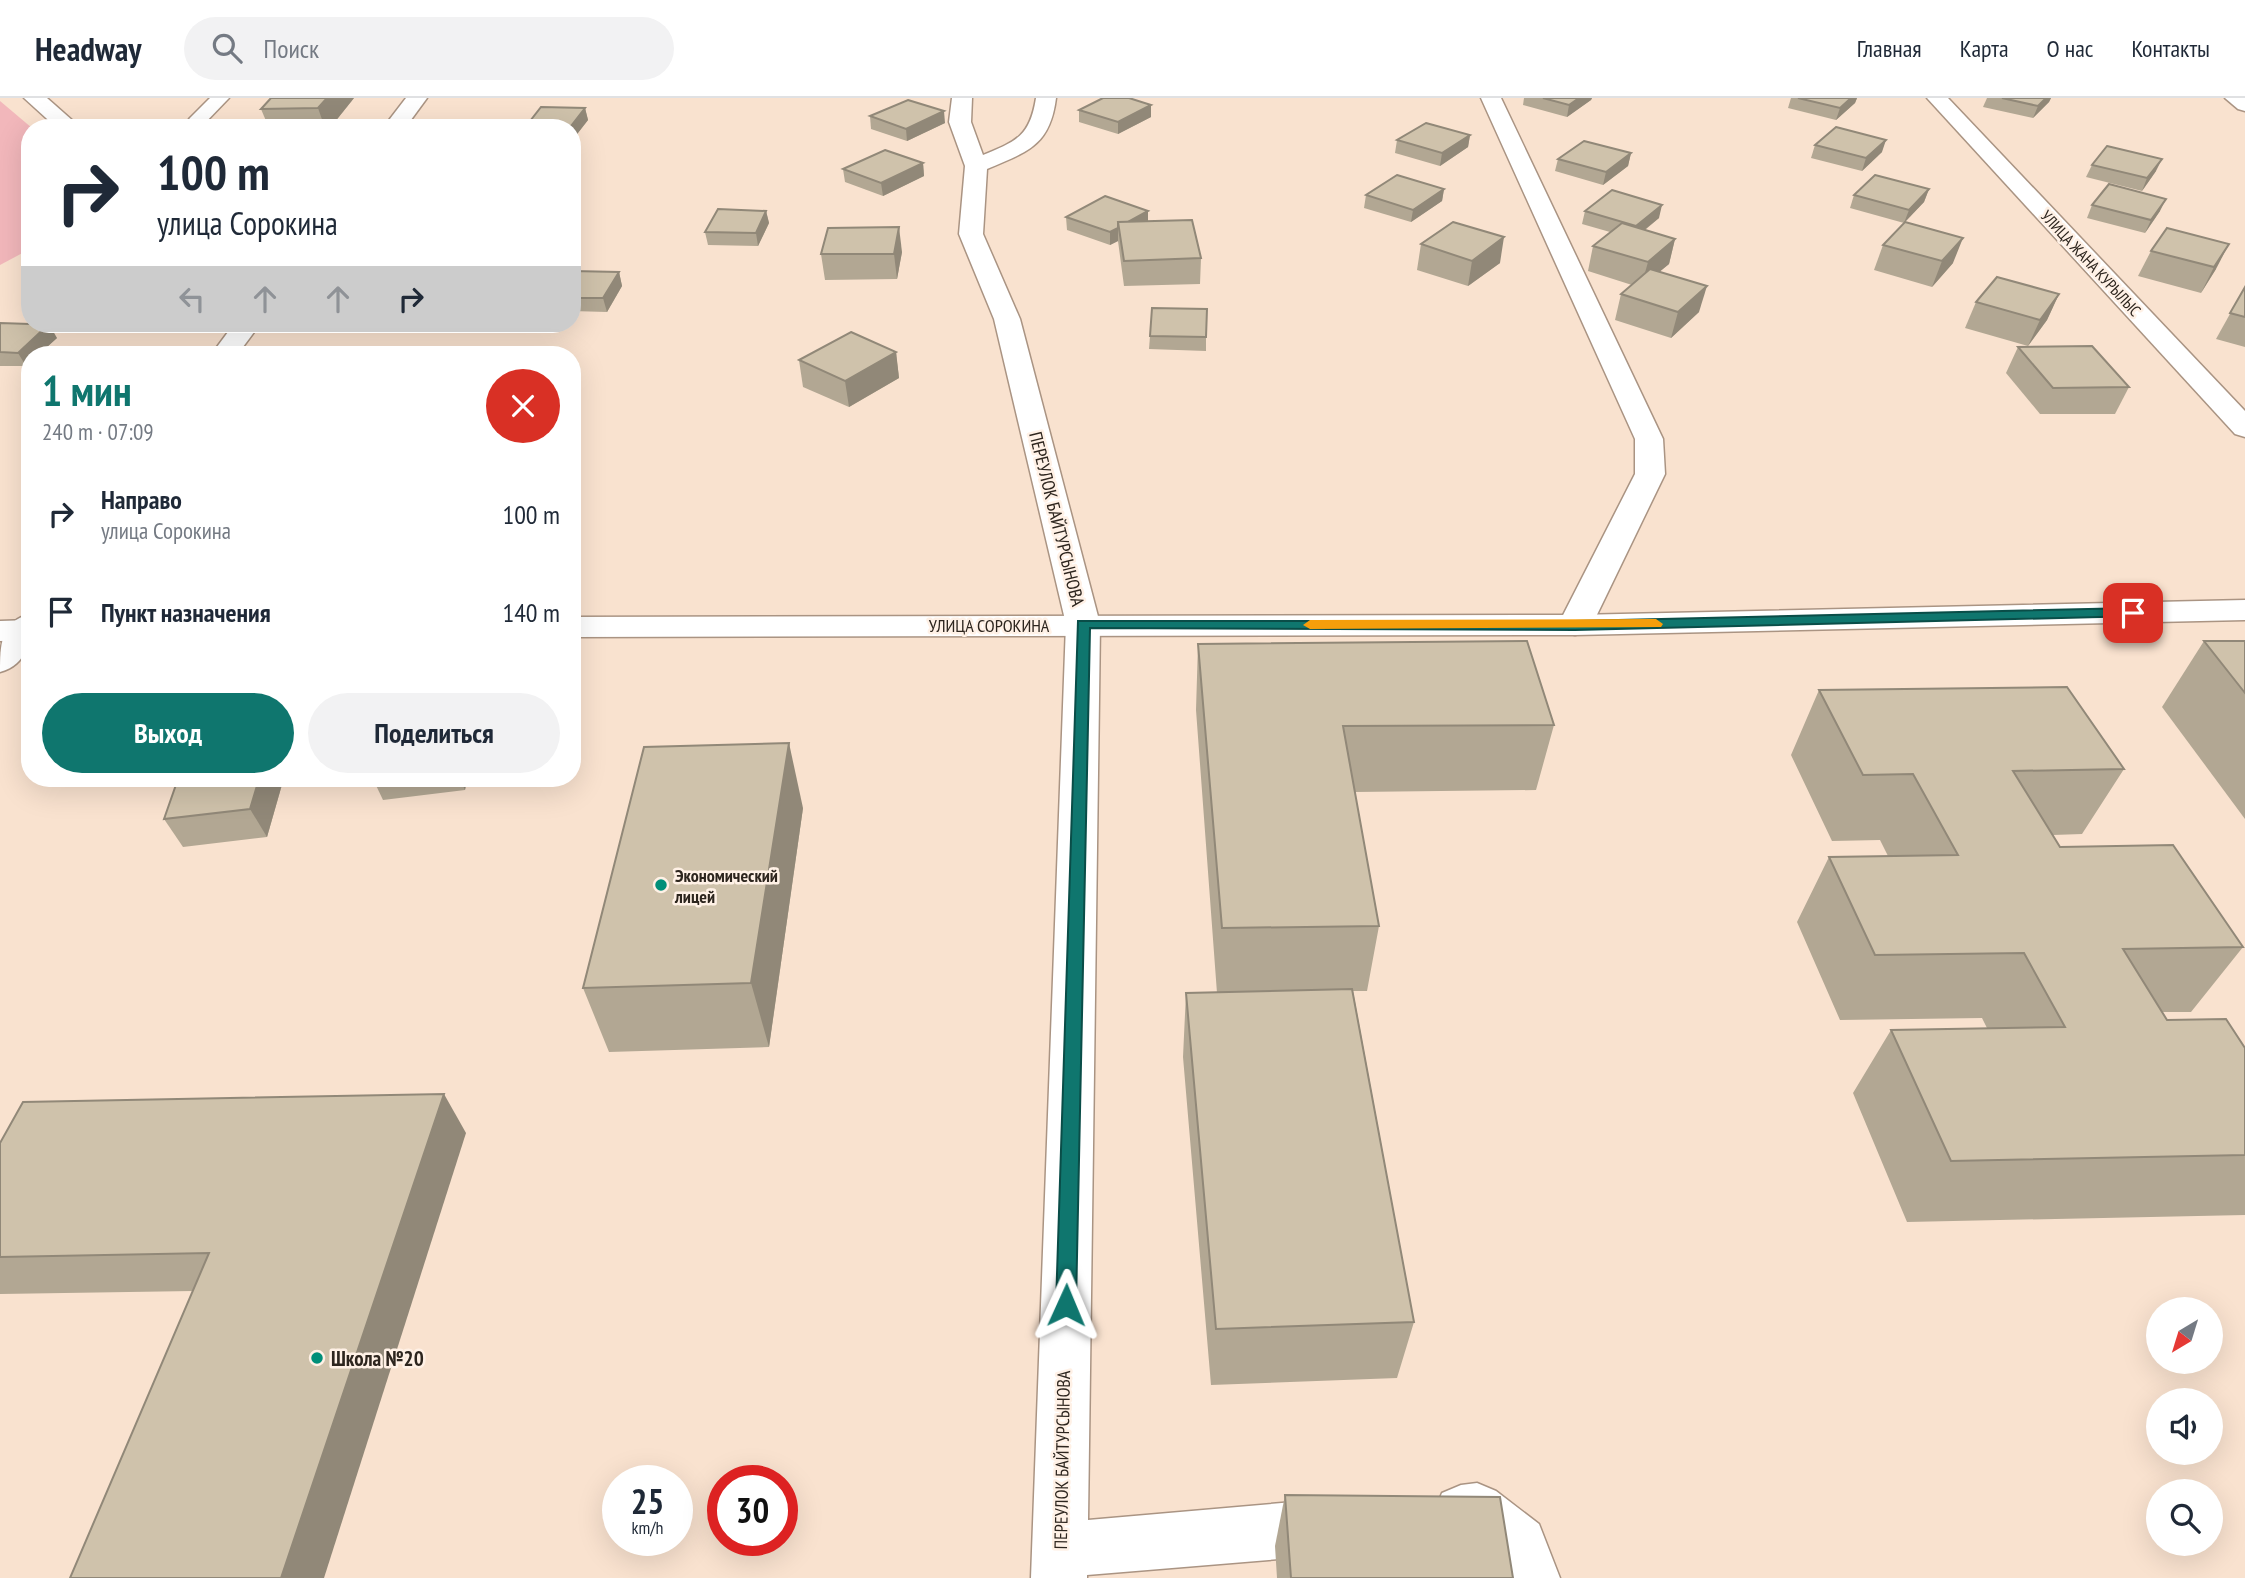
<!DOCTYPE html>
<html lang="ru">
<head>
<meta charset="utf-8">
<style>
  :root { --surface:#fff; --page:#f2f2f3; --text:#1f2937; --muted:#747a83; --line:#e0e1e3; --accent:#0f766e }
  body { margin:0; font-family:"PT Sans Narrow",sans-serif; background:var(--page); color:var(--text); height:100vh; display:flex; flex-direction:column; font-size:26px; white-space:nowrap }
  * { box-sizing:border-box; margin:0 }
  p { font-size:23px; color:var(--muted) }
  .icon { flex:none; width:38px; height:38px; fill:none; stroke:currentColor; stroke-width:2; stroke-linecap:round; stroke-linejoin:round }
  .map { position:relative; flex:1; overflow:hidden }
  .sheet { position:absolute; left:21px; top:248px; width:560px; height:441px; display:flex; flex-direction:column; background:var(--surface); border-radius:28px; box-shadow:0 7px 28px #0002 }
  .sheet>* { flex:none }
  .top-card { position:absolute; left:21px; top:21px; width:560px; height:214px; border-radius:28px; box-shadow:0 7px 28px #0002; background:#fff; color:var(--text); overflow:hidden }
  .needle { width:46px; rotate:218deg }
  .controls { position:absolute; left:2146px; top:1199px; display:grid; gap:14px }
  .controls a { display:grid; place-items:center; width:77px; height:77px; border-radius:50%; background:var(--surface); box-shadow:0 7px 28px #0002; font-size:35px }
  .speed { position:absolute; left:602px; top:1367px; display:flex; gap:14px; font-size:35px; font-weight:700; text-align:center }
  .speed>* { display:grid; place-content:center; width:91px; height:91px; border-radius:50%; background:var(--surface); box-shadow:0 7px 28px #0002; line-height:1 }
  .speed small { font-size:18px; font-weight:400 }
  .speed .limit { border:10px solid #d22; background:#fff; color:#111 }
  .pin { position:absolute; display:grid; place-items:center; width:60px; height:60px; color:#fff; margin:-30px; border-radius:14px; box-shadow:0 4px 10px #0006 }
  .me { position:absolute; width:77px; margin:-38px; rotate:1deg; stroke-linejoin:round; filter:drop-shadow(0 0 5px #0008) }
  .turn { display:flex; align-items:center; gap:24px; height:147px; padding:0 21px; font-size:32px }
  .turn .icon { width:91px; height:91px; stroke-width:2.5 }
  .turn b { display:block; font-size:49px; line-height:60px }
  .lanes { display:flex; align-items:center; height:66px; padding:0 21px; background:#0003; justify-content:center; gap:35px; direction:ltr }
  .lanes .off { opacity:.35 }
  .round { display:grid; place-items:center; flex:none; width:74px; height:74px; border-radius:37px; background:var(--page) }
  .summary { display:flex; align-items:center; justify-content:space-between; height:119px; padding:0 21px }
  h1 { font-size:42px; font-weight:600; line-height:52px; color:var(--accent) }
  .action { display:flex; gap:14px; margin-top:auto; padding:14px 21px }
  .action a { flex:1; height:80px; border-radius:42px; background:var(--accent); color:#fff; font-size:28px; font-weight:600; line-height:80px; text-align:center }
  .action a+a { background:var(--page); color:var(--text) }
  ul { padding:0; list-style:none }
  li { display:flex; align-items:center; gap:21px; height:98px; padding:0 21px }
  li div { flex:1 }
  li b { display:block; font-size:26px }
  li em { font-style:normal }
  header { display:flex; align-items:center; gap:42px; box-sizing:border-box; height:98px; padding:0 35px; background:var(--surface); border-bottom:2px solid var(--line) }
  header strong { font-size:33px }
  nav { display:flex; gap:38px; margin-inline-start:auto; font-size:24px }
  .search { width:490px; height:63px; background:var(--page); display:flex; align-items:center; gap:18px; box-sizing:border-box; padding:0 24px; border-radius:38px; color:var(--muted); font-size:26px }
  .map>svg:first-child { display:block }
  .green { fill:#f2b7bb }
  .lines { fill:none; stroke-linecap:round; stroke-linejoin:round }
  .lane-casing { stroke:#aa9483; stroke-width:3 }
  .street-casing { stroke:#aa9483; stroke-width:3 }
  .secondary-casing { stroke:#aa9483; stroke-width:3 }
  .lane { fill:#fff; fill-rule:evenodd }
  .street { fill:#fff; fill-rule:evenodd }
  .secondary { fill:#fff; fill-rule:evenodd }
  .wall { fill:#b2a793 }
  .shaded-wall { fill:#918878 }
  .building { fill:#cfc2ab; stroke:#918878; stroke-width:2 }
  .route { fill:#0f766e; stroke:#0a4d48; stroke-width:2 }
  .slow { fill:#f59e0b }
  .poi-dot { fill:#008f79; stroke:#fff1e6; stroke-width:2.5 }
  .labels { text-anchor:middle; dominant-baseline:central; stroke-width:5; stroke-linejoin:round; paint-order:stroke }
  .far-street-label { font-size:16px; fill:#2d251e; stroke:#fff1e6 }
  .street-label { font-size:18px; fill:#2d251e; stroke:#fff1e6 }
  .poi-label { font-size:18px; font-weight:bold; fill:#2d251e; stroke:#fff1e6; text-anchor:start }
  .near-poi-label { font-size:21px; font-weight:bold; fill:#2d251e; stroke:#fff1e6; text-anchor:start }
</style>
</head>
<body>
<header>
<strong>Headway</strong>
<div class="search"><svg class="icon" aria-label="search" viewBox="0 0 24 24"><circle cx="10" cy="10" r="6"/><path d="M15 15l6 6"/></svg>Поиск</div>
<nav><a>Главная</a><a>Карта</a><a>О нас</a><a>Контакты</a></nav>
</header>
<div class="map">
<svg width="2245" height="1480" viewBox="0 0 2245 1480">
  <rect width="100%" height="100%" fill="#f9e2cf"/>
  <path class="green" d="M0 3 32 30 30 151 0 167Z"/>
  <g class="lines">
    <defs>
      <path id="lane" d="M210 0H229L202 28H190L187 24 190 20Z"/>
      <g id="street">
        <path d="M24 0H47L81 30H57Z"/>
        <path d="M406 0H427L405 30H383Z"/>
        <path d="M952 0H972L971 24 983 57C1017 43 1030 38 1036 0H1056C1050 48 1027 54 987 71L983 136 1020 221 1100 526 1088 1422 1328 1401 1347 1410 1356 1429 1347 1448 1328 1457 1087 1477V1480H1031L1066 526 994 221 959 136 965 68 949 24Z"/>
        <path d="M1481 0H1501L1663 341 1665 376 1592 527 1587 534 1575 537 1563 534 1558 527 1635 376V341Z"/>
        <path d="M1927 0H1948L2245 313V339L2235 336Z"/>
        <path d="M234 226H260L237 257H211Z"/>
        <path d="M30 516C30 541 29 566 0 574 0 548 0 524 30 516Z"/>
        <path d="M1477 1385 1496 1393 1539 1426 1560 1480H1504L1498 1465 1469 1440 1461 1441 1442 1433 1434 1414 1442 1395 1461 1387Z"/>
      </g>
      <g id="secondary">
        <path d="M2225 0H2245V13L2238 11Z"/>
        <path d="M2245 502V522L1575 537 572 539V519L1575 517Z"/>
        <path d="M30 522V542L0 543V523Z"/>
      </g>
    </defs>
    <use href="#lane" class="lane-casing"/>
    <use href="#street" class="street-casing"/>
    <use href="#secondary" class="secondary-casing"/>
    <use href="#lane" class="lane"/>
    <use href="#street" class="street"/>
    <use href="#secondary" class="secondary"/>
  </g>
  <g class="wall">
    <path d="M354 0 330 30H269L261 11Z"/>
    <path d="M1524 0H1592L1591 2 1567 19 1523 7Z"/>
    <path d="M1791 0H1857L1855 5 1836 22 1788 10Z"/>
    <path d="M1987 0H2051L2049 4 2033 20 1983 9Z"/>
    <path d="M585 10 588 22 574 40H572V30H527V27Z"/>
    <path d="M1079 12 1151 19 1118 36 1079 24Z"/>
    <path d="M870 18 945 25 907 43 871 31Z"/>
    <path d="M1470 37 1468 49 1440 68 1395 55 1397 42Z"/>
    <path d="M1815 47 1882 54 1862 73 1811 60Z"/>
    <path d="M1631 55 1628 68 1603 87 1555 73 1558 61Z"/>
    <path d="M923 65 924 78 883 98 845 84 843 71Z"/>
    <path d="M2092 67 2156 73 2142 93 2086 79Z"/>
    <path d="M1444 91 1442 103 1411 124 1364 110 1366 97Z"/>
    <path d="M1929 91 1924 104 1904 125 1850 110 1854 97Z"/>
    <path d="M2092 107 2160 113 2145 135 2087 120Z"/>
    <path d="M766 113 769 125 758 148 708 147 705 134Z"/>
    <path d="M1585 113 1659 120 1645 132 1675 141 1669 166 1659 174 1699 214 1671 240 1615 222 1621 196 1632 187 1588 173 1593 148 1610 134 1582 126Z"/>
    <path d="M1066 119 1148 123 1201 160 1200 186 1124 188 1118 143 1110 147 1067 132Z"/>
    <path d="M2167 130 2216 171 2201 195 2138 178 2151 153Z"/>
    <path d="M1421 146 1500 165 1468 188 1417 172Z"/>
    <path d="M1883 147 1953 165 1932 189 1874 172Z"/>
    <path d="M902 154 897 181 825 182 821 156Z"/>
    <path d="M572 173 619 174 622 188 607 214 572 213Z"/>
    <path d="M2245 189V249L2216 241Z"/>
    <path d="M2059 196 2047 222 2028 248 1965 230 1976 204Z"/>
    <path d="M0 225 57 240 26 268H0Z"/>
    <path d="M1150 238 1206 239V253L1149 251Z"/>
    <path d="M2018 249 2129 289 2115 316H2040L2006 275Z"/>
    <path d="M896 254 899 280 849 309 803 289 799 262Z"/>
    <path d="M2204 543H2245V721L2162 609Z"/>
    <path d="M1198 546 1554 627 1536 692 1355 694 1379 828 1367 893H1353L1414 1224 1397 1280 1211 1287 1183 959 1186 895H1217L1196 612Z"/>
    <path d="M1819 592 2124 671 2082 736 2053 737 2060 749 2243 849 2191 914H2162L2167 922 2245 950V1117L1907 1124 1853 995 1891 932 1987 930 1982 920 1840 922 1797 824 1829 759 1888 758 1880 742 1832 743 1791 657Z"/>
    <path d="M373 681H467L465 692 383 702Z"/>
    <path d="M283 683 267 739 183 749 164 721Z"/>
    <path d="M803 710 769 949 609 954 583 890Z"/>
    <path d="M466 1035 193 1193 0 1196V1045Z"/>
    <path d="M1285 1397 1513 1480H1277L1275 1448Z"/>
  </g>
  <g class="shaded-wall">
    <path d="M327 0H354L330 30H325L318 10Z"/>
    <path d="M1579 0H1592L1591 2 1567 19 1569 7Z"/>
    <path d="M1851 0H1857L1855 5 1836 22 1840 10Z"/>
    <path d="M2046 0H2051L2049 4 2033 20 2038 8Z"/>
    <path d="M1151 7V19L1118 36V24Z"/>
    <path d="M585 10 588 22 574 40 571 28Z"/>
    <path d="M944 13 945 25 907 43 906 31Z"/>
    <path d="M1470 37 1468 49 1440 68 1442 55Z"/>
    <path d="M1886 42 1882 54 1862 73 1866 60Z"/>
    <path d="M1631 55 1628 68 1603 87 1606 74Z"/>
    <path d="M2162 61 2156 73 2142 93 2147 80Z"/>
    <path d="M923 65 924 78 883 98 881 85Z"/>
    <path d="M1444 91 1442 103 1411 124 1413 112Z"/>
    <path d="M1929 91 1924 104 1904 125 1909 112Z"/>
    <path d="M2166 101 2160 113 2145 135 2151 122Z"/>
    <path d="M1662 107 1659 120 1633 141 1636 128Z"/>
    <path d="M766 113 769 125 758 148 756 135Z"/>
    <path d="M1148 113V125L1119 129Z"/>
    <path d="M899 129 902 154 897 181 894 156Z"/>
    <path d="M1118 130V143L1110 147V134Z"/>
    <path d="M1504 139 1500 165 1468 188 1472 163Z"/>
    <path d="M1963 140 1953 165 1932 189 1942 163Z"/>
    <path d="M1675 141 1669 166 1641 189 1648 164Z"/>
    <path d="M2229 146 2216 171 2201 195 2214 169Z"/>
    <path d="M619 174 622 188 607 214 603 200Z"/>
    <path d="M1707 188 1699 214 1671 240 1678 214Z"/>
    <path d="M2059 196 2047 222 2028 248 2040 222Z"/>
    <path d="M49 226 57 240 38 257H30V265L26 268 18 255Z"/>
    <path d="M896 254 899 280 849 309 845 283Z"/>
    <path d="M789 645 803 710 769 949 751 885Z"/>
    <path d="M259 681H282L283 683 267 739 250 711Z"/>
    <path d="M460 681H467L465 692Z"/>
    <path d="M444 996 466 1035 324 1480H281Z"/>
  </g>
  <g class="building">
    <path d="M271 0H327L318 10 261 11Z"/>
    <path d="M1103 0H1129L1151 7 1118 24 1079 12Z"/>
    <path d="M1543 0H1579L1569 7Z"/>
    <path d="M1798 0H1851L1840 10Z"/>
    <path d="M2002 0H2046L2038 8Z"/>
    <path d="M908 2 944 13 906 31 870 18Z"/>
    <path d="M541 9 585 10 571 28 527 27Z"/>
    <path d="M1426 25 1470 37 1442 55 1397 42Z"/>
    <path d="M1836 29 1886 42 1866 60 1815 47Z"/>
    <path d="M1584 43 1631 55 1606 74 1558 61Z"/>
    <path d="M2107 48 2162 61 2147 80 2092 67Z"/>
    <path d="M885 52 923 65 881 85 843 71Z"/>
    <path d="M1397 77 1444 91 1413 112 1366 97Z"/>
    <path d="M1875 77 1929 91 1909 112 1854 97Z"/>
    <path d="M2109 86 2166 101 2151 122 2092 107Z"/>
    <path d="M1612 92 1662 107 1636 128 1585 113Z"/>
    <path d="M1105 98 1148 113 1128 124H1118V130L1110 134 1066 119Z"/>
    <path d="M718 111 766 113 756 135 705 134Z"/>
    <path d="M1192 122 1201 160 1124 163 1118 124Z"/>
    <path d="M1453 124 1504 139 1472 163 1421 146Z"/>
    <path d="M1905 124 1963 140 1942 163 1883 147Z"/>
    <path d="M1622 125 1675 141 1648 164 1593 148Z"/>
    <path d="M899 129 894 156H821L828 130Z"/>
    <path d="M2167 130 2229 146 2214 169 2151 153Z"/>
    <path d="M1650 171 1707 188 1678 214 1621 196Z"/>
    <path d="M572 173 619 174 603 200H572Z"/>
    <path d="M1997 179 2059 196 2040 222 1976 204Z"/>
    <path d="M2245 189V219L2230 215Z"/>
    <path d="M1152 210 1207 211 1206 239 1150 238Z"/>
    <path d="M0 225 30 226H49L18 255 0 254Z"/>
    <path d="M851 234 896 254 845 283 799 262Z"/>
    <path d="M2092 248 2129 289 2053 290 2018 249Z"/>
    <path d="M1527 543 1554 627 1343 628 1379 828 1222 830 1198 546Z"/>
    <path d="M2204 543H2245V595Z"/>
    <path d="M2067 589 2124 671 2013 673 2060 749 2173 747 2243 849 2123 851 2167 922 2226 921 2245 950V1057L1951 1063 1891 932 2065 929 2024 855 1875 857 1829 759 1958 757 1913 676 1863 677 1819 592Z"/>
    <path d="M789 645 751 885 583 890 644 649Z"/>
    <path d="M178 681H259L250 711 164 721Z"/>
    <path d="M1352 891 1414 1224 1216 1231 1186 895Z"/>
    <path d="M444 996 281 1480H70L209 1155 0 1159V1045L23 1004Z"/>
    <path d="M1285 1397 1500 1399 1513 1480H1291Z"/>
  </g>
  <path class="route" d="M2133 510 2138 512V518L1575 532 1090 530 1076 1207 1073 1214 1066 1216 1059 1214 1056 1207 1078 523H1575Z"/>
  <path class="slow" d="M1656 521 1663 526 1661 529 1310 531 1303 527 1310 522Z"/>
  <g class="poi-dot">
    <circle cx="661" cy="787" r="7"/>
    <circle cx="317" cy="1260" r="7"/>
  </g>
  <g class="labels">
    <g class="far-street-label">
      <text transform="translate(2091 165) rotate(47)">УЛИЦА ЖАНА КУРЫЛЫС</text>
    </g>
    <g class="street-label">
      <text transform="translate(1057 421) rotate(76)">ПЕРЕУЛОК БАЙТУРСЫНОВА</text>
      <text x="989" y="527">УЛИЦА СОРОКИНА</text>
      <text transform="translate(1062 1362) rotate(-89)">ПЕРЕУЛОК БАЙТУРСЫНОВА</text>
    </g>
    <g class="poi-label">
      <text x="675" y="777">Экономический<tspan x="675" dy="21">лицей</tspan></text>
    </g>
    <g class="near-poi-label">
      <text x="331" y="1260">Школа №20</text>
    </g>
  </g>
</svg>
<div class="controls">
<a><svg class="needle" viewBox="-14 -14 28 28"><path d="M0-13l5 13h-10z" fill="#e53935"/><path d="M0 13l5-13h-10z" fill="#747a83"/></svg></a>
<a><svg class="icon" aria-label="sound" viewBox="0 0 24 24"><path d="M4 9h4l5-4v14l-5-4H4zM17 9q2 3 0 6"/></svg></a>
<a><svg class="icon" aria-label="search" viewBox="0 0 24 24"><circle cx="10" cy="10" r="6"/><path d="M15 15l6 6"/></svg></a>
</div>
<div class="speed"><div>25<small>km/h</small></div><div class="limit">30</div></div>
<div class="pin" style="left:2133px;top:515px;background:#d93025"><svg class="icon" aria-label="arrive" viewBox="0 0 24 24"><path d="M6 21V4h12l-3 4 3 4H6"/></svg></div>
<svg class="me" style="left:1066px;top:1207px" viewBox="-20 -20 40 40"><path d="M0-17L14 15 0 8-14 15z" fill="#0f766e" stroke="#fff" stroke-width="4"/></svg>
<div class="top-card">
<div class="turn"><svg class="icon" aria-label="right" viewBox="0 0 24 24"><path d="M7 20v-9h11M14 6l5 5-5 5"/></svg><div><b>100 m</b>улица Сорокина</div></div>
<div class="lanes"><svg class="icon off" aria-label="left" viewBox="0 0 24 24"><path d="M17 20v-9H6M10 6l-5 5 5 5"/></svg><svg class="icon off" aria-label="ahead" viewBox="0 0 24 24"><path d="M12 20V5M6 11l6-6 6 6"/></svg><svg class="icon off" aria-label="ahead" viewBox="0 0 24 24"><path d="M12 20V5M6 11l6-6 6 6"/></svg><svg class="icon" aria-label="right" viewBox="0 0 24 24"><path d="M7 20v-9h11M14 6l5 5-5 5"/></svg></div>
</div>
<section class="sheet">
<div class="summary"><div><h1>1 мин</h1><p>240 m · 07:09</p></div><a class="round" style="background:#d93025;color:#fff"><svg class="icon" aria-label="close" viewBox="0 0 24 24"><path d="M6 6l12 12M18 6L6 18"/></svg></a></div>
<ul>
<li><svg class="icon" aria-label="right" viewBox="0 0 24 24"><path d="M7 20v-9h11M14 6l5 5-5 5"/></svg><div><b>Направо</b><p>улица Сорокина</p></div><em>100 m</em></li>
<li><svg class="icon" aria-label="arrive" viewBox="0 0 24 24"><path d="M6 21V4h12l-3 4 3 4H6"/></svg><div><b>Пункт назначения</b></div><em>140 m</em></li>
</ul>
<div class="action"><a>Выход</a><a>Поделиться</a></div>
</section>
</div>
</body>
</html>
